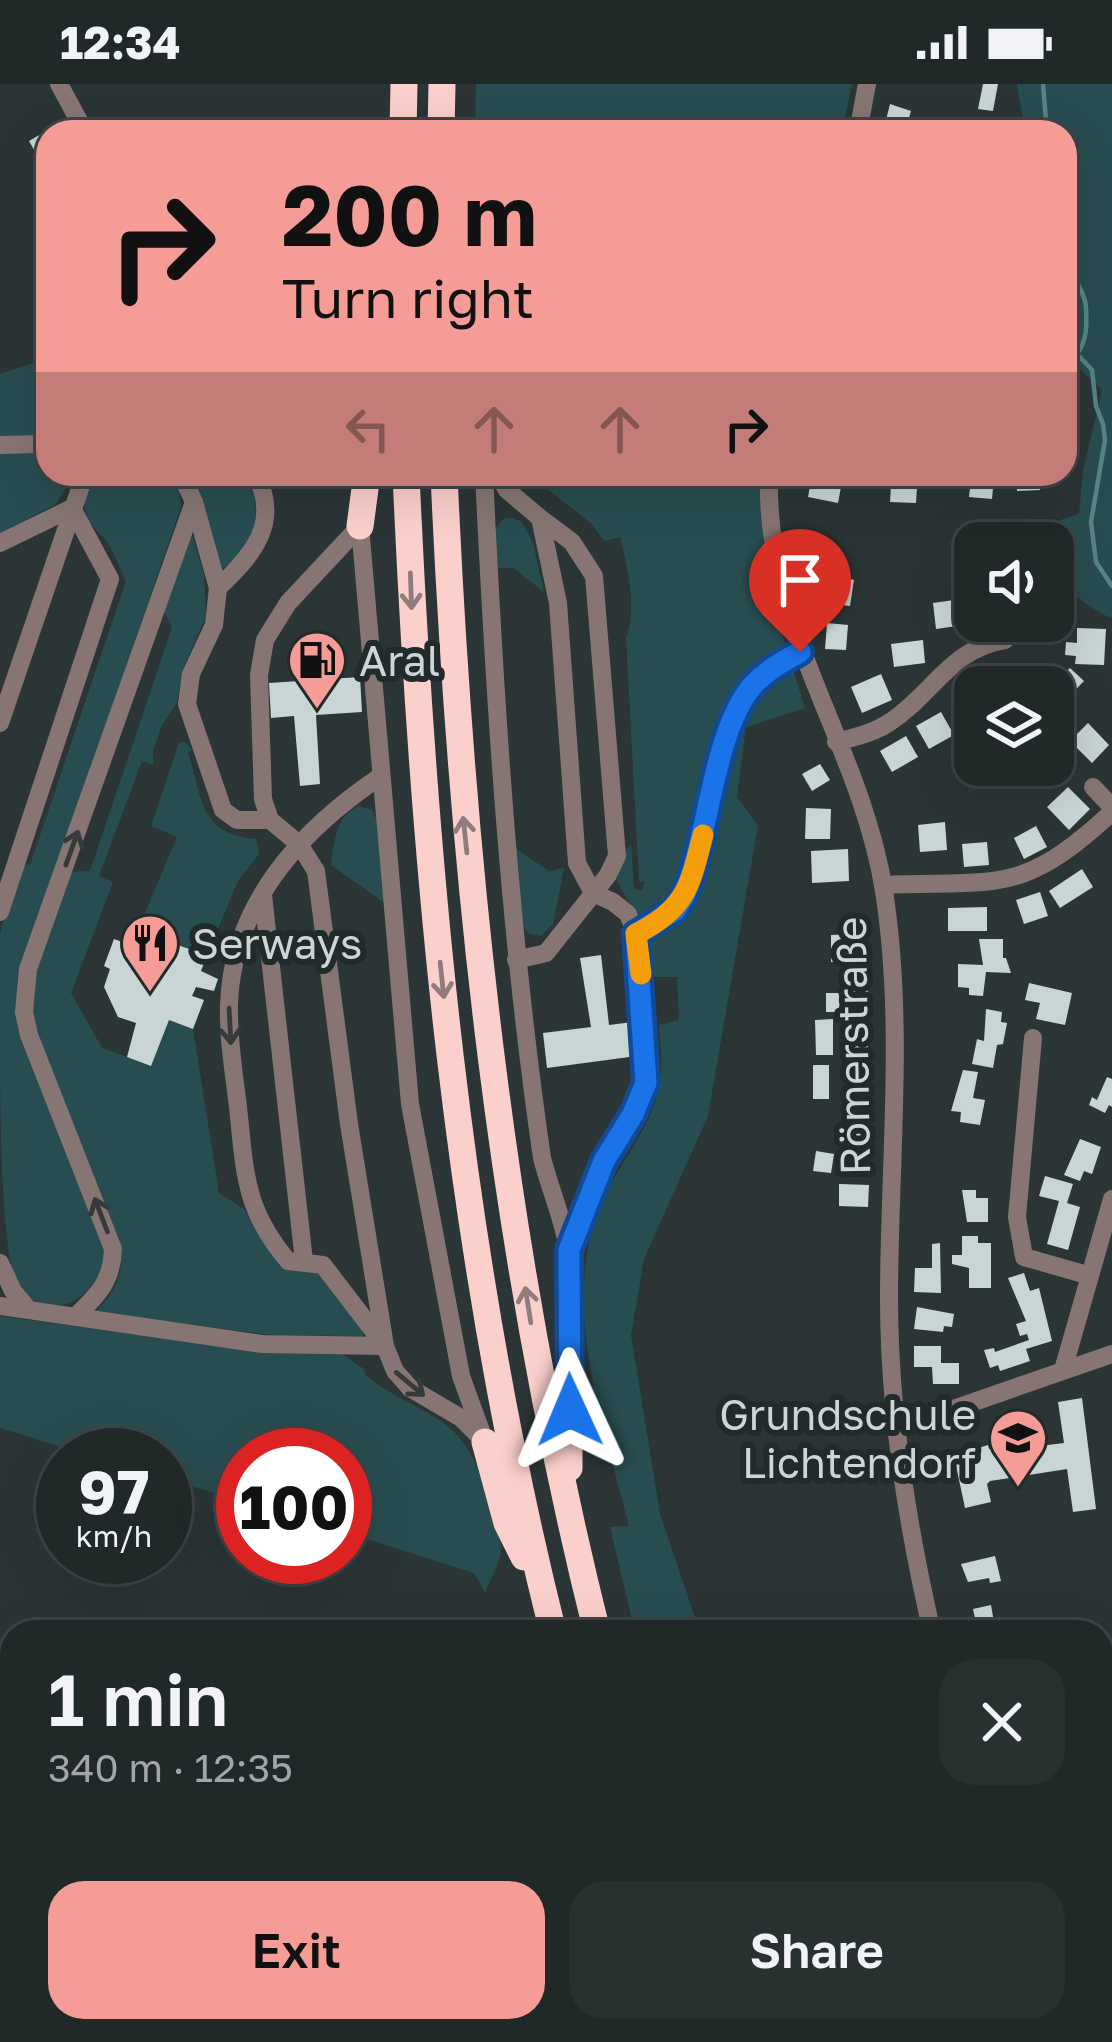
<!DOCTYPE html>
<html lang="en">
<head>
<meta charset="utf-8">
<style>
  :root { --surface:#212828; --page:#293030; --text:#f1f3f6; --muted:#a2a6a8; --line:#3e4445; --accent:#f59c96 }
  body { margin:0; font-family:"Golos Text",sans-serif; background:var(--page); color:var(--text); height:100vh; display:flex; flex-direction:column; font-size:45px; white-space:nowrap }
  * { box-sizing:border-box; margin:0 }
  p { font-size:39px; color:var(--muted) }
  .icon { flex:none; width:66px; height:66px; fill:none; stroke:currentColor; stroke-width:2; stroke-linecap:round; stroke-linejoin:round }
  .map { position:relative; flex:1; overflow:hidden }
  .drawer { position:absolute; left:0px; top:1536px; width:1113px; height:423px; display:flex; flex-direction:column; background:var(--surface); border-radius:36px 36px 0 0; box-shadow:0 12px 48px #0002,0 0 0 3px var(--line) }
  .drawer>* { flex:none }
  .hud { position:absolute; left:36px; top:36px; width:1041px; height:366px; border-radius:36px; box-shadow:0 12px 48px #0002,0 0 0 3px var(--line); background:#f59c96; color:#111; overflow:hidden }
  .buttons { position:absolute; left:954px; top:438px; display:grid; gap:24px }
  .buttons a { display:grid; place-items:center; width:120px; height:120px; border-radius:24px; background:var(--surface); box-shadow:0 12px 48px #0002,0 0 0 3px var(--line); font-size:60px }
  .speed { position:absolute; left:36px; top:1344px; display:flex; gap:24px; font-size:60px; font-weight:700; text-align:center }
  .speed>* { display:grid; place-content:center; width:156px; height:156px; border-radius:50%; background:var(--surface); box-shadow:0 12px 48px #0002,0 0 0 3px var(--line); line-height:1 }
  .speed small { font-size:30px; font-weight:400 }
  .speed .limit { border:18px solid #d22; background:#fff; color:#111 }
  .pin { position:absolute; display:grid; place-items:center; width:102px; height:102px; color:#fff; margin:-123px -51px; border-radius:50% 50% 50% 0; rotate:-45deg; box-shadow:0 0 12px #0007 }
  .pin .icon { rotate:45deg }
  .me { position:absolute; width:132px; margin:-66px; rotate:359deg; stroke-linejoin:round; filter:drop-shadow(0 0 9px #0008) }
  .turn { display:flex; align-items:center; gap:42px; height:252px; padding:0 48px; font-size:54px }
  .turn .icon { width:156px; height:156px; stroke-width:2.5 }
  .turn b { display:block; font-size:84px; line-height:102px }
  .lanes { display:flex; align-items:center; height:114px; padding:0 48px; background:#0003; justify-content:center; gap:60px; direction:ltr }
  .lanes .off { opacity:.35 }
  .round { display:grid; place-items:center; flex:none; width:126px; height:126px; border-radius:36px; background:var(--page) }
  .headline { display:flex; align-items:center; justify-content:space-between; height:204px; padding:0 48px }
  h1 { font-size:72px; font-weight:600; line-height:90px }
  .cta { display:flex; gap:24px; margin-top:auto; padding:24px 48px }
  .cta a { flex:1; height:138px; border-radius:36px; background:var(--accent); color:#111; font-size:48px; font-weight:600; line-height:138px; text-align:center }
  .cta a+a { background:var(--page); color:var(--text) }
  .status { display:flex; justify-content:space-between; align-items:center; height:84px; padding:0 60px; background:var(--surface); direction:ltr }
  .status svg { height:33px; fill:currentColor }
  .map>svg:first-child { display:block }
  .green { fill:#284d50 }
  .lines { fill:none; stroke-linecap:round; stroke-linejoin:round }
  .stream { stroke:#568487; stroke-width:4.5 }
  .building { fill:#c9d5d5 }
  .minor { stroke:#867573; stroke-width:18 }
  .highway { stroke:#fbcfcb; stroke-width:27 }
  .oneway { stroke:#8e7d7c }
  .oneway2 { stroke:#363a3a }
  .route-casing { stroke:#114b97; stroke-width:30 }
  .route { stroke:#1a73e8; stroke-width:21 }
  .slow { stroke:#f59e0b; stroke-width:21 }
  .labels { text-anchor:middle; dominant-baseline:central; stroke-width:12; stroke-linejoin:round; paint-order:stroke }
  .poi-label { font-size:42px; fill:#cfd5d5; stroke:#222b2c; text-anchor:start }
  .street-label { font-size:42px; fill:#cfd5d5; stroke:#222b2c }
</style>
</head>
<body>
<div class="status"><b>12:34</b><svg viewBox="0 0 49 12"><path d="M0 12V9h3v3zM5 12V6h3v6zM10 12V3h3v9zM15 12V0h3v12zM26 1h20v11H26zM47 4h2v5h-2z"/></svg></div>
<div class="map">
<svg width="1112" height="1958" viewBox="0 0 1112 1958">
  <rect width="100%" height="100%" fill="#2c3536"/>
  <g class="green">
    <path d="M476 0H852L842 48H475Z"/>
    <path d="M1017 0H1112V534C1079 521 1053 495 1053 459H1033L1032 445 1079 430 1083 386 1102 306 1065 271V48H1025Z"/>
    <path d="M48 274V352H0V290Z"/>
    <path d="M0 370H48V390H74L56 420 0 449Z"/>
    <path d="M95 390H172L179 404 181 423 18 895 20 950 105 1167C99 1220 38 1248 13 1191 0 1134 0 1008 0 943 0 913 0 879 0 850 5 827 17 803 24 780L30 781 126 497C119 484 113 462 102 452 81 432 79 417 95 390Z"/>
    <path d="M191 390H243C267 422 256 466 221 485Z"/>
    <path d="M528 390 573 393 760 390 766 498 805 624 746 643 737 713 758 741 708 1032 644 1175 631 1251 660 1430 700 1548H635L610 1443 629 1442C605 1346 567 1245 592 1145 605 1091 653 1051 660 996 663 978 660 959 659 941L679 936 677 893H647L645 856 666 847 682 834 674 809C646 851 633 828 617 796L623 770 631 760 634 805 642 806 645 798H639L626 553C638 527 627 481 620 453L604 457 591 439Z"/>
    <path d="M513 434 522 438 533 459 544 508 513 484H496L495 445 503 435Z"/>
    <path d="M192 451 204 491 206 532 184 582 177 619 162 641 153 667V681L142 677 99 792 113 798 71 909 102 964 150 981 169 936 193 945 219 1109 244 1125 280 1183 320 1189 361 1241 363 1252 271 1251 95 1228C116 1208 125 1188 120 1158L32 938 34 888 71 788 90 787 172 543 162 524Z"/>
    <path d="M185 658 192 666 188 669C203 715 199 750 256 755L259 770 238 797 207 871 166 857 169 846 142 836 177 753 151 742 179 659Z"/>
    <path d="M359 722 372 726 377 737 385 819 331 781C334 758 336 731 359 722Z"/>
    <path d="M512 762 549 787 564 784 553 840 541 852 528 849 523 841Z"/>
    <path d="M0 1232 263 1268 342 1270 364 1285 366 1292C391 1312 420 1322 445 1340 474 1361 503 1429 501 1465 501 1478 490 1496 485 1508L474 1489 345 1448V1371H243V1418L165 1394V1371H88L0 1344Z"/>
  </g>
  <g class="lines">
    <g class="stream">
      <path d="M1043 0 1047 48"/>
      <path d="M1065 86C1077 118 1068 155 1074 189 1077 203 1086 210 1086 224 1087 242 1087 256 1077 270L1092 286 1096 322 1103 340 1105 356 1091 438 1096 478 1112 502"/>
    </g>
  </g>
  <g class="building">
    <path d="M983 0H998L993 27 978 25Z"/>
    <path d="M890 20 911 27 905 48H883Z"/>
    <path d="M48 46V91L29 57Z"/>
    <path d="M925 390H1004L1003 405 993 404 992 415 969 413 970 404 924 403Z"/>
    <path d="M1017 390H1040V406L1017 407Z"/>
    <path d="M811 397 841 403 838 419 808 413Z"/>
    <path d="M891 402 917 403 916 419 890 418Z"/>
    <path d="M808 483 854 496 850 522 803 516Z"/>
    <path d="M968 505 971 524 962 526 964 541 936 545 933 519 961 515 960 507Z"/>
    <path d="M827 539 848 541 846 566 825 565Z"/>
    <path d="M1077 544 1106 545 1104 581 1075 580 1076 572 1065 571 1066 558 1077 559Z"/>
    <path d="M923 556 925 579 894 583 891 560Z"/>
    <path d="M985 583 998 603H975V620L967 625 953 604Z"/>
    <path d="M1070 584 1084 597 1053 629V603H1036L1053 586 1060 593Z"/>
    <path d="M881 590 892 616 862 629 851 603Z"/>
    <path d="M360 593 362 628 316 631 320 700 300 702 294 632 271 634 269 599Z"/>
    <path d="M941 628 954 651 929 665 916 642Z"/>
    <path d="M1088 639 1109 661 1092 679 1070 657Z"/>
    <path d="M906 652 918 673 892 688 880 667Z"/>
    <path d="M820 680 830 696 812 707 802 690Z"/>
    <path d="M1068 703 1090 725 1069 746 1047 723Z"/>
    <path d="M806 724 831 725 830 755H805Z"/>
    <path d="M945 738 947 766 920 768 918 741Z"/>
    <path d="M1036 742 1047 763 1024 775 1014 754Z"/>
    <path d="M987 758 989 781 964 783 962 760Z"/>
    <path d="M848 765 849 797 812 799 811 767Z"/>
    <path d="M1082 785 1093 803 1060 824 1049 807Z"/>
    <path d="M1040 808 1048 832 1024 840 1016 816Z"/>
    <path d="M987 823V847H948V824Z"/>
    <path d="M142 836 170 846 166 857 207 871 201 887 218 895 214 907 196 903 192 912 204 916 193 945 169 936 151 982 127 973 136 939 118 933 104 903 110 885 104 882 114 855 133 862Z"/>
    <path d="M858 850 859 878H831V851Z"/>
    <path d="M979 855H1003V874H1006L1011 889 986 888 983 912 969 911V904L958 903V880L983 881Z"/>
    <path d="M601 871 609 941 633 938 637 972 547 984 543 949 591 943 580 874Z"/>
    <path d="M844 895H868V920H846V928H826V909H844Z"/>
    <path d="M1029 899 1072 909 1065 941 1036 935 1040 919 1025 916Z"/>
    <path d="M986 925 1002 928 1001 938 1007 939 1003 960 997 961 993 984 972 980 977 955 984 957Z"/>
    <path d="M833 935V971H816L815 936Z"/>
    <path d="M846 935H868V973H845Z"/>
    <rect x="813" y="981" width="16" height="34"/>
    <path d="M963 986 978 988 973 1014 985 1016 980 1041 960 1038 961 1028 951 1027Z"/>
    <path d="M849 992H868L869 1078 850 1079Z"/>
    <path d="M1107 993 1112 995V1023L1109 1021 1105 1029 1089 1021 1092 1013 1097 1016Z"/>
    <path d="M1080 1055 1101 1063 1092 1090 1084 1087 1080 1097 1064 1091Z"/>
    <path d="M816 1067 834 1070 831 1089 813 1087Z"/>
    <path d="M1045 1092 1073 1100 1067 1119 1080 1123 1068 1166 1047 1160 1059 1117 1039 1112Z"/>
    <path d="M839 1100 869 1101 868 1123 839 1122Z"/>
    <path d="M962 1106H976V1114H988V1138H967Z"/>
    <path d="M962 1152H978V1159H991V1204H969V1184L952 1180V1171H962Z"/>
    <path d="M940 1159 941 1209 914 1208 915 1184H932V1160Z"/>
    <path d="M1024 1189 1030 1207 1039 1204 1052 1257 1026 1265 1030 1277 1000 1287 998 1281 990 1284 984 1266 994 1264 995 1268 1029 1256 1027 1250 1020 1252 1016 1240 1026 1237 1008 1194Z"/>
    <path d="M917 1223 954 1230 952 1243 944 1242 943 1248 914 1245Z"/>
    <path d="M914 1262H941V1279H959V1300H933L932 1283H914Z"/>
    <path d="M1082 1314 1096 1425 1073 1428 1067 1385 990 1397 987 1400 991 1418 965 1424 954 1372 988 1361 989 1365 1014 1361 1015 1365 1064 1359 1058 1318Z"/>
    <path d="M995 1472 1001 1497 990 1499 989 1494 968 1498 961 1480Z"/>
    <path d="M991 1521 994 1538 1003 1536 1006 1548H978L973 1525Z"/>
    <path d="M1111 1849 1112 1852 1111 1895 1108 1886 1101 1888V1852Z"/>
  </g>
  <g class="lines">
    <g class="minor">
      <path d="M59 0 85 48"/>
      <path d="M858 48 867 0"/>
      <path d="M0 361 48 360"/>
      <path d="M181 390 194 418 218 504 214 541 191 590 187 620 223 726 237 736H270"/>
      <path d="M484 390C495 619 509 847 542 1074 550 1105 562 1132 568 1164"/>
      <path d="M498 390 507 406 540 434 558 519 577 779 593 809 613 818 628 830 636 850 642 902 646 999 633 1031 604 1077 569 1166"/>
      <path d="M769 390C764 545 861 661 884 807 905 942 889 1079 889 1215 889 1327 907 1440 932 1548"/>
      <path d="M360 442 410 1020 461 1292 485 1358"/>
      <path d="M0 459 72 424 110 495 0 828"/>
      <path d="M218 504C252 472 282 438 255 390"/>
      <path d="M0 639 85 390"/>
      <path d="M836 658C855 653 874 649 890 638 932 611 951 564 1005 556"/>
      <path d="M381 692C302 745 232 820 229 921 228 955 234 989 238 1023 245 1088 244 1125 288 1177L323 1181 385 1262 395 1287 410 1304 461 1334 480 1353"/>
      <path d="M1093 703 1112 723"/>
      <path d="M883 801C999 796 1020 813 1112 728"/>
      <path d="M263 811 304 1177"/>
      <path d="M636 850 675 826 684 813C709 752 712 647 754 600 767 586 784 577 800 568"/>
      <path d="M516 876 546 869 608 791 617 772 594 492 572 458 540 434"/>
      <path d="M1033 954 1017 1133 1024 1173 1087 1191"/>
      <path d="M0 1179 13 1207 28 1225"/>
      <path d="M0 1222 262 1260 385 1262 349 1040 316 787 299 760 270 736 263 715 259 591 265 556 288 519 360 442"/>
      <path d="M76 1232C98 1211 112 1197 113 1165L29 951 24 928 28 885 194 418"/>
      <path d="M1063 1286 1112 1115"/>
      <path d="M896 1345 1112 1270"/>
      <path d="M1046 1947 1049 1958"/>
    </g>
    <g class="highway">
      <path d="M403 48 404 0"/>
      <path d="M441 48 442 0"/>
      <path d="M406 390C423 778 458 1170 553 1548"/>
      <path d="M444 390C461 780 502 1169 597 1548"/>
      <path d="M360 442 367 390"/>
      <path d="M569 1166V1384"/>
      <path d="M485 1358 507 1439 524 1473"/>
      <path d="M667 1947 671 1958"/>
      <path d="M710 1947 714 1958"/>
    </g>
  </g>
  <defs><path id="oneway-shaft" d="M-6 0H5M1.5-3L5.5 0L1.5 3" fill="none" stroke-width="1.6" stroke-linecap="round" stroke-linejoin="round" transform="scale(3)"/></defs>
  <g class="oneway">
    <use href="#oneway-shaft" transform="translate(411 507) rotate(88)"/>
    <use href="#oneway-shaft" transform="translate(465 751) rotate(-96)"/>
    <use href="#oneway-shaft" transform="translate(442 896) rotate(84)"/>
    <use href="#oneway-shaft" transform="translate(528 1221) rotate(-99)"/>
  </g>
  <g class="oneway2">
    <use href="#oneway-shaft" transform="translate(72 764) rotate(-70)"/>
    <use href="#oneway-shaft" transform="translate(230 942) rotate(87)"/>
    <use href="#oneway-shaft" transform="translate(101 1131) rotate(-111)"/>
    <use href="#oneway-shaft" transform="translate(410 1300) rotate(40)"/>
  </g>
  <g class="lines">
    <defs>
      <path id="route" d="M570 1326 569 1166 604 1077 633 1030 646 999 636 850 675 826 684 812C709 753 713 645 754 600 767 586 784 577 800 568"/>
    </defs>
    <use href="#route" class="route-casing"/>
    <use href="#route" class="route"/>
    <path class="slow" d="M641 890 636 850C686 825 690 802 703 751"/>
  </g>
  <defs>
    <symbol id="fuel-pin" viewBox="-11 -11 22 30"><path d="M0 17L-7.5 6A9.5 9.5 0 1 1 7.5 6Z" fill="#f59c96" stroke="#222b2c"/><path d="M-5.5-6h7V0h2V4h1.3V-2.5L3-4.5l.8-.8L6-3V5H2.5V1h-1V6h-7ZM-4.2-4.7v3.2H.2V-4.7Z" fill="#111"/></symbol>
    <symbol id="restaurant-pin" viewBox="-11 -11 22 30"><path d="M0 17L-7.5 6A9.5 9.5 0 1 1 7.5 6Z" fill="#f59c96" stroke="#222b2c"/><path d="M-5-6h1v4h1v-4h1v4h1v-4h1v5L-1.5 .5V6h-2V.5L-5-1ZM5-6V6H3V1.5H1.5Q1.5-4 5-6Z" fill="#111"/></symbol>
    <symbol id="school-pin" viewBox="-11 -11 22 30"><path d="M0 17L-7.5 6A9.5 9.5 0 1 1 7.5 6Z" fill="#f59c96" stroke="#222b2c"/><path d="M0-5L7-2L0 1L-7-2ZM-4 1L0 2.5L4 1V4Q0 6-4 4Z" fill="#111"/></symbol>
  </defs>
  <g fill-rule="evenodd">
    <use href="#fuel-pin" x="284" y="543" width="66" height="90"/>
    <use href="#restaurant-pin" x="117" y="826" width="66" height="90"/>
    <use href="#school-pin" x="985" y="1321" width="66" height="90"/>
  </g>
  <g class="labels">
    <g class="poi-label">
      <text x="359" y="576">Aral</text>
      <text x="192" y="859">Serways</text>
      <text x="976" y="1330" text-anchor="end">Grundschule<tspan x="976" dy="48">Lichtendorf</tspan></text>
    </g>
    <g class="street-label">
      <text transform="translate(852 962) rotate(-91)">Römerstraße</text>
    </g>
  </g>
</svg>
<div class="buttons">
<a><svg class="icon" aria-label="sound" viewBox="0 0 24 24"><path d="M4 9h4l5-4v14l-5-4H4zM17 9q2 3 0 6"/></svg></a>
<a><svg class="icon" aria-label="layers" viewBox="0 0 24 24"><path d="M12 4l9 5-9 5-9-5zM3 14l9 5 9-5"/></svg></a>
</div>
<div class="speed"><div>97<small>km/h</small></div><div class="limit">100</div></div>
<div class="pin" style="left:800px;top:568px;background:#d93025"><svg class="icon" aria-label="arrive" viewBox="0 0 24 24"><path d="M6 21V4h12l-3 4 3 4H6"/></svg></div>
<svg class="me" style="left:570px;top:1326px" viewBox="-20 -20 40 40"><path d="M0-17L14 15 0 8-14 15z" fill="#1a73e8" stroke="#fff" stroke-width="4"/></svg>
<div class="hud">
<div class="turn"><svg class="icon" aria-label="right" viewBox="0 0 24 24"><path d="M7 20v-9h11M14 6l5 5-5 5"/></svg><div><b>200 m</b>Turn right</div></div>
<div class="lanes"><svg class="icon off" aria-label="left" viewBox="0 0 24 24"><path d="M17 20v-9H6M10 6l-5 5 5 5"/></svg><svg class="icon off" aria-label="ahead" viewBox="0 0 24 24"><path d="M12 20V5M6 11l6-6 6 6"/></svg><svg class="icon off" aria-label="ahead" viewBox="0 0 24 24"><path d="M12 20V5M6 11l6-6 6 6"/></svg><svg class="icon" aria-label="right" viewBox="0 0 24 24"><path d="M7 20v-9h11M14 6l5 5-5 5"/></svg></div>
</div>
<section class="drawer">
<div class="headline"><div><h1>1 min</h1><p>340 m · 12:35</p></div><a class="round"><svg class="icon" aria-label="close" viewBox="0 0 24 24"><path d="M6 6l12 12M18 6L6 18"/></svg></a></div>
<div class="cta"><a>Exit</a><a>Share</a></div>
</section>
</div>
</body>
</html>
